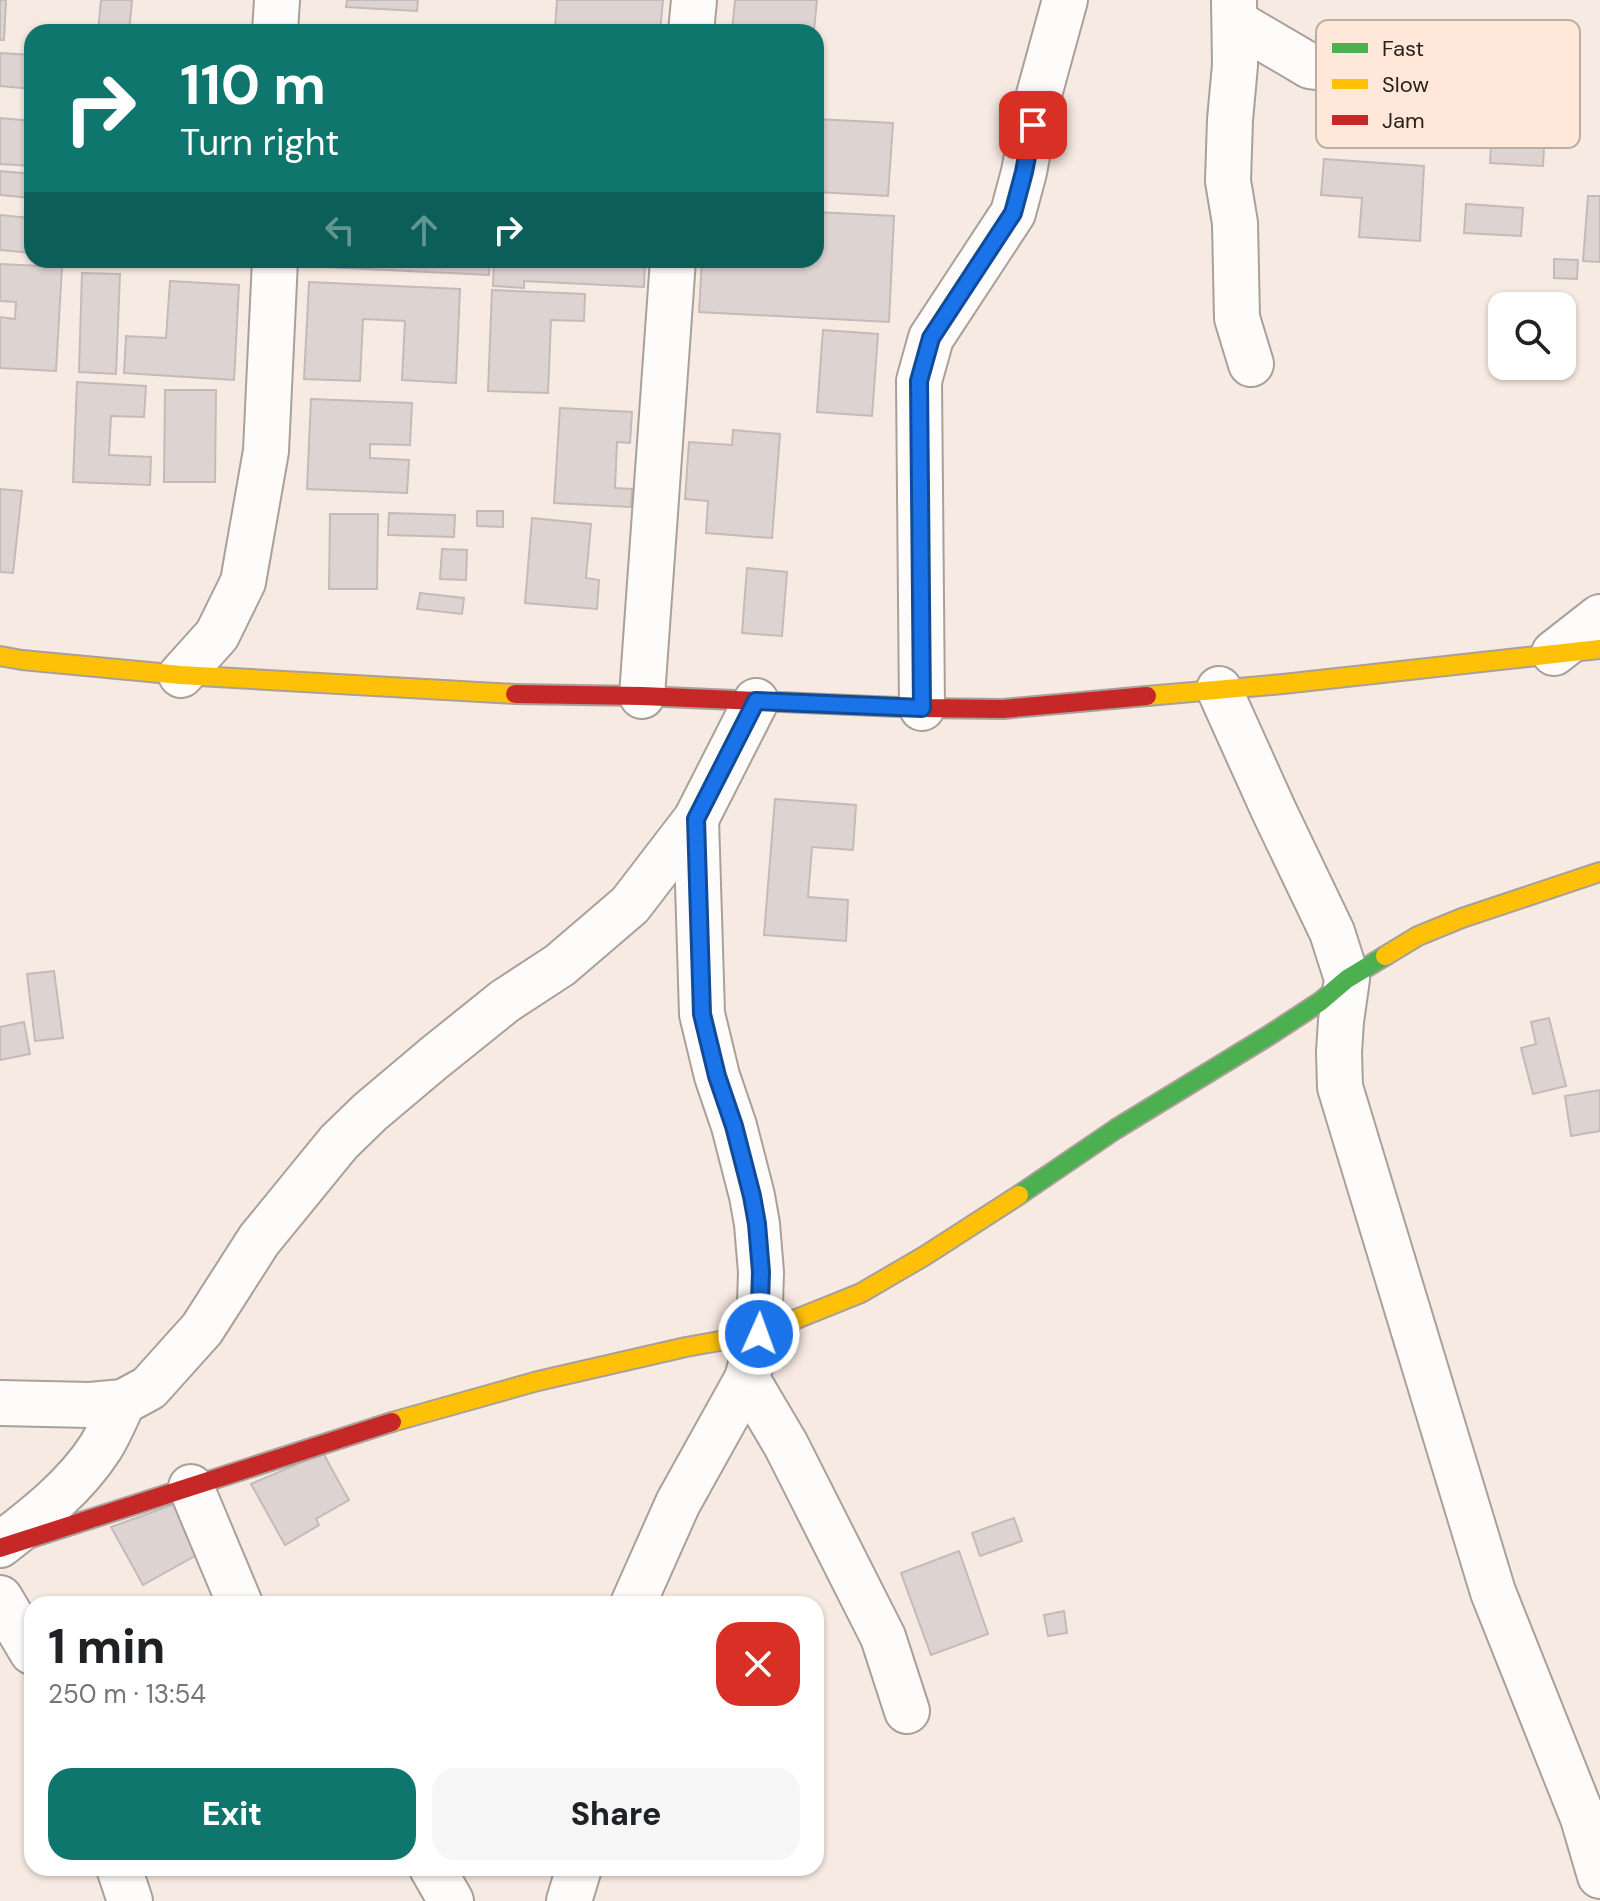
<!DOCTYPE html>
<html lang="en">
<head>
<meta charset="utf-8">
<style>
  :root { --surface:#fff; --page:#f6f6f6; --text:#202124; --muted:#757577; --accent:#0f766e }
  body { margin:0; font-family:"DM Sans",sans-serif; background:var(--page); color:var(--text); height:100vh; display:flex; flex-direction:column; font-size:30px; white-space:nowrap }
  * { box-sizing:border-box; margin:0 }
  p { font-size:26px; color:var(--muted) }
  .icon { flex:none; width:44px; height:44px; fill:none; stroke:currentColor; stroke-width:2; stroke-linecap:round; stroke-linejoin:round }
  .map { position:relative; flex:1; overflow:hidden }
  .drawer { position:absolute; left:24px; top:1596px; width:800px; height:280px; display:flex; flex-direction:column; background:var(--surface); border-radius:24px; box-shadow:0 2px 6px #0004 }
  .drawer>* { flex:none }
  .banner { position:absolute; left:24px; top:24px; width:800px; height:244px; border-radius:24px; box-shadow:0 2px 6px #0004; background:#0f766e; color:#fff; overflow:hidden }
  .tools { position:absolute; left:1488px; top:292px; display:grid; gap:16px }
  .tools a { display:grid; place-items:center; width:88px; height:88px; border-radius:16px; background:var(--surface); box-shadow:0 2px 6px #0004; font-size:40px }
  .pin { position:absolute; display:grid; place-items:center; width:68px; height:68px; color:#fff; margin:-34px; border-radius:16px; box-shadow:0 4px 12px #0006 }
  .me { position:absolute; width:88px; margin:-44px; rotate:2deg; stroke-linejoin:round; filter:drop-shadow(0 0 6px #0008) }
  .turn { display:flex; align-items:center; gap:28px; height:168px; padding:0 24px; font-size:36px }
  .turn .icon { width:104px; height:104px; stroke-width:2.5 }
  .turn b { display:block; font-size:56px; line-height:68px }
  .lanes { display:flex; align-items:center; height:76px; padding:0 24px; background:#0003; justify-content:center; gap:40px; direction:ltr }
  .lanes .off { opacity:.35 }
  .round { display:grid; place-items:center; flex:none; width:84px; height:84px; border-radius:24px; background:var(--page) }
  .headline { display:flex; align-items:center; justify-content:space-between; height:136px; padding:0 24px }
  h1 { font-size:48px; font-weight:800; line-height:60px }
  .primary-button { display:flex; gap:16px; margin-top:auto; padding:16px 24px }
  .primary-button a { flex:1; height:92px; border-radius:24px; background:var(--accent); color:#fff; font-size:32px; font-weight:800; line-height:92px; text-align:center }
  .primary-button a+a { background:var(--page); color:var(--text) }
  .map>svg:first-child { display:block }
  .building { fill:#ddd4d2; stroke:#c4bab9; stroke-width:2 }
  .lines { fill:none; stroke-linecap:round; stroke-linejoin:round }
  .street-casing { stroke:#a9a099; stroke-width:48 }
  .fast-casing { stroke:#a9a099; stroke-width:22 }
  .slow-casing { stroke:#a9a099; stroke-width:22 }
  .jam-casing { stroke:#a9a099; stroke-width:22 }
  .street { stroke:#fefcfb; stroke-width:44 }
  .fast { stroke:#4caf50; stroke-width:18 }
  .slow { stroke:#ffc107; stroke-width:18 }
  .jam { stroke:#c62828; stroke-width:18 }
  .route-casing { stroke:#114b97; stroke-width:20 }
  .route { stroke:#1a73e8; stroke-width:14 }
  .key { fill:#ffe8da; stroke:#beaca1; stroke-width:2 }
  .key-label { font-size:22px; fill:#28201b }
</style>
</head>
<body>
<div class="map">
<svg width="1600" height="1901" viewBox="0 0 1600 1901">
  <rect width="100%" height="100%" fill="#f7eae2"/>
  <g class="building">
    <path d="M0 0H6L4 40H0Z"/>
    <path d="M101 0H132L129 32H98Z"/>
    <path d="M347 0H418L417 11 346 7Z"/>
    <path d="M557 0H663L660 32H602L555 29Z"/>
    <path d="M735 0H817L814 30 793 28 792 32H732Z"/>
    <path d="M103 26 267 29V32H103Z"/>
    <path d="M0 53 32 55V89L0 86Z"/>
    <path d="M1496 54 1549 57 1543 166 1490 163Z"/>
    <path d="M0 118 32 121V166L0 164Z"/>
    <path d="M816 119 893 123 888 196 816 192Z"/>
    <path d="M1324 159 1424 166 1420 241 1359 237 1362 198 1321 195Z"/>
    <path d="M0 171 32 174V253L0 250V215L30 218 31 198 0 195Z"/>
    <path d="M1588 196H1600V262L1583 261Z"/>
    <path d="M1466 204 1523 208 1521 236 1464 233Z"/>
    <path d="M816 212 894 216 889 322 699 312 702 260H816Z"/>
    <path d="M1554 259 1578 260 1577 279 1554 278Z"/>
    <path d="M131 260H207V267L131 263Z"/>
    <path d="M306 260H490L489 275 306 266Z"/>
    <path d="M494 260H645L644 287 524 281V288L493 286Z"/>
    <path d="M0 264 62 267 56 371 0 368V317L15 319 16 302 0 301Z"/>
    <path d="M82 273 120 274 116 374 79 372Z"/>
    <path d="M170 281 239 285 234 380 124 373 126 336 166 338Z"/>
    <path d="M309 282 460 289 456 383 402 380 405 321 363 319 360 381 304 379Z"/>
    <path d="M492 290 585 294 584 321 551 320 548 393 488 391Z"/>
    <path d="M823 330 878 334 872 416 817 412Z"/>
    <path d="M77 382 146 386 144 417 111 416 109 455 151 457 150 485 73 482Z"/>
    <path d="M165 390H216L215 482H164Z"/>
    <path d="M311 399 412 403 410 445 370 444V458L409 460 407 493 307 489Z"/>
    <path d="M560 408 632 412 630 443 617 442 615 488 632 489 631 507 554 503Z"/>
    <path d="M733 430 780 434 772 538 706 533 708 501 685 499 689 442 732 445Z"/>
    <path d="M0 489 22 491 13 573 0 572Z"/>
    <path d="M477 511H503V527L477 526Z"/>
    <path d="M389 513 455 515 454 537 388 535Z"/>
    <path d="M330 514H378L377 589H329Z"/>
    <path d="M532 518 591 524 586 578 599 580 597 609 525 603Z"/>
    <path d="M442 549 467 550 466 580 440 579Z"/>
    <path d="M747 568 787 572 782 636 742 633Z"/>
    <path d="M420 593 464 598 462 614 417 609Z"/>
    <path d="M775 799 856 805 853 850 812 847 808 897 848 900 846 941 764 935Z"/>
    <path d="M54 971 63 1038 35 1041 27 974Z"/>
    <path d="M1549 1018 1566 1086 1533 1094 1521 1048 1536 1044 1531 1022Z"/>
    <path d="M24 1022 30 1054 0 1060V1027Z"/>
    <path d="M1600 1090V1131L1571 1136 1565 1096Z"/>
    <path d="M323 1453 349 1500 316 1519 319 1525 285 1545 251 1484Z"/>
    <path d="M183 1501 209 1548 143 1585 111 1527Z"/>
    <path d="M1014 1518 1022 1541 980 1556 972 1533Z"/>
    <path d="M959 1551 988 1634 931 1655 901 1573Z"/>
    <path d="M1064 1611 1067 1633 1048 1636 1044 1615Z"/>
  </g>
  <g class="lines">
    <defs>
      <g id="street">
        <path d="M1234 0 1235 65 1230 120 1228 181 1235 223 1237 318 1251 364"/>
        <path d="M1235 22 1310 66C1323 69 1335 65 1348 68 1361 70 1371 79 1384 82 1416 87 1453 70 1484 61"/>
        <path d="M275 32 277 0"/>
        <path d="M691 32 694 0"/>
        <path d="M1554 653 1600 617"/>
        <path d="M181 675 217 635 243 582 266 451 275 260"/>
        <path d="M1219 689 1274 811 1332 932 1347 979 1341 1021 1339 1052 1340 1087 1493 1592 1583 1818 1600 1876"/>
        <path d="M642 696 673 260"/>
        <path d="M922 708 919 381 931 338 1013 213 1024 172 1037 102 1065 0"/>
        <path d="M747 1379 786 1445 883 1637 907 1711"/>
        <path d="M0 1403 90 1405 123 1402 149 1388 202 1329 259 1240 339 1142 370 1112 434 1058 505 1001 560 965 630 905 696 819 756 701"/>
        <path d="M191 1487 240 1604"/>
        <path d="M0 1545C36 1517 75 1487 100 1448 109 1434 116 1417 123 1402"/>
        <path d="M0 1598 32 1652"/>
        <path d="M633 1604 678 1503 747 1379 759 1334 761 1272 757 1224 752 1196 734 1126 717 1076 702 1014 696 819"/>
        <path d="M119 1868 130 1901"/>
        <path d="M432 1868 451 1901"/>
        <path d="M569 1901 579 1868"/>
      </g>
      <path id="fast" d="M1019 1195 1116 1129 1268 1036 1320 1002 1347 979 1385 956"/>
      <g id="slow">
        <path d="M0 656 22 660 181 675 515 694"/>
        <path d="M1147 696 1283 684 1600 649"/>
        <path d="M1385 956 1418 936 1462 918 1600 872"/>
        <path d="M392 1422 538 1381 686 1347 759 1334 861 1293 926 1255 1019 1195"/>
      </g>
      <g id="jam">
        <path d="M515 694 642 696 922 708 1003 709 1147 696"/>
        <path d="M0 1548 392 1422"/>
      </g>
    </defs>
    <use href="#street" class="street-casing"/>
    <use href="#fast" class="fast-casing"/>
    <use href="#slow" class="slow-casing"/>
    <use href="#jam" class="jam-casing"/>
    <use href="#street" class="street"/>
    <use href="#fast" class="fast"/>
    <use href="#slow" class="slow"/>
    <use href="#jam" class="jam"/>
  </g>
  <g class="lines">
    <defs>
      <path id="route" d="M759 1334 761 1272 757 1224 752 1196 734 1126 717 1076 702 1014 696 819 756 701 922 708 919 381 931 338 1013 213 1024 172 1033 125"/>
    </defs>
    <use href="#route" class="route-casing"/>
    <use href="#route" class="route"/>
  </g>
  <rect x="1316" y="20" width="264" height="128" rx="12" class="key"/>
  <rect x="1332" y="43" width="36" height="10" fill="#4caf50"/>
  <rect x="1332" y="79" width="36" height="10" fill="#ffc107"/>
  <rect x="1332" y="115" width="36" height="10" fill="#c62828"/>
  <g class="key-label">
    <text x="1382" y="56">Fast</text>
    <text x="1382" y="92">Slow</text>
    <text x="1382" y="128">Jam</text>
  </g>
</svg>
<div class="tools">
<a><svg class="icon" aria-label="search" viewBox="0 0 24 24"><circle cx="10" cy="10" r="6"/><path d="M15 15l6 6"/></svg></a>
</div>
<div class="pin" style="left:1033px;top:125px;background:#d93025"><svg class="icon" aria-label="arrive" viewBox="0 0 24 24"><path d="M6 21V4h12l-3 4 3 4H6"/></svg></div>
<svg class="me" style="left:759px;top:1334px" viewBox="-20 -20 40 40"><circle r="17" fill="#1a73e8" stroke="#fff" stroke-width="3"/><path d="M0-11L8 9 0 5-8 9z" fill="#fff"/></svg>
<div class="banner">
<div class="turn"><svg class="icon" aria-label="right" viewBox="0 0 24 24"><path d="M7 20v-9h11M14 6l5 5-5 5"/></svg><div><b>110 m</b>Turn right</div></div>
<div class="lanes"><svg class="icon off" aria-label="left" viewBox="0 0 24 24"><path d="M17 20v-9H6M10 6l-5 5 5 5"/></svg><svg class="icon off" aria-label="ahead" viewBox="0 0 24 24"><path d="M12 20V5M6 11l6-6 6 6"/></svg><svg class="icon" aria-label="right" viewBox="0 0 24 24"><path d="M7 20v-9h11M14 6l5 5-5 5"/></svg></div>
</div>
<section class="drawer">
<div class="headline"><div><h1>1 min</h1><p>250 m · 13:54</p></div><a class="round" style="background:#d93025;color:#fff"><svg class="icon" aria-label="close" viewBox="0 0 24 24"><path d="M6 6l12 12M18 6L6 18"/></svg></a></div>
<div class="primary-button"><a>Exit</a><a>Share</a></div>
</section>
</div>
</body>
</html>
